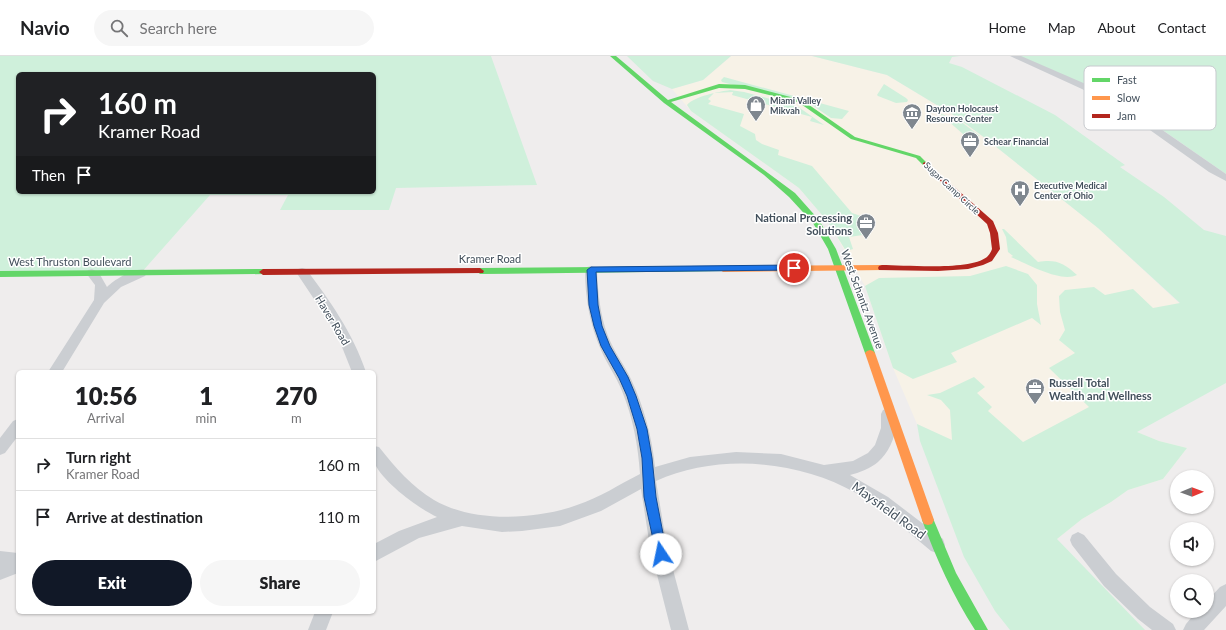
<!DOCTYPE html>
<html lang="en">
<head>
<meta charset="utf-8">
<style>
  :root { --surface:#fff; --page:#f6f6f6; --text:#202124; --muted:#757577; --line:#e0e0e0; --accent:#111827 }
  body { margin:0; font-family:Lato,sans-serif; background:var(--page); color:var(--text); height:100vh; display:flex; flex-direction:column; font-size:15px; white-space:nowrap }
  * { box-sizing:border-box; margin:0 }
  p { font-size:13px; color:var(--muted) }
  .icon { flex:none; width:22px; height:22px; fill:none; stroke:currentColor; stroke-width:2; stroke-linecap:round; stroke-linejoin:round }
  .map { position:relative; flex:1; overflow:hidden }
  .side { position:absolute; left:16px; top:314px; width:360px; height:244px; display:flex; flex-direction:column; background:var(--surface); border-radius:6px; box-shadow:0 1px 3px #0004 }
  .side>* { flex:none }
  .hud { position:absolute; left:16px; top:16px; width:360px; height:122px; border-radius:6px; box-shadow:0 1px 3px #0004; background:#202124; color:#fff; overflow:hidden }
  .needle { width:26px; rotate:89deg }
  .tools { position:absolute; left:1170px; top:414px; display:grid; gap:8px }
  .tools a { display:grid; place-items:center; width:44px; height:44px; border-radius:50%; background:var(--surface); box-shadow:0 1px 3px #0004; font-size:20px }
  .pin { position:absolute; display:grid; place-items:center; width:34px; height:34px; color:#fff; margin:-17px; border:2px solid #fff; border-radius:50%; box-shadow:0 1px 4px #0007 }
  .me { position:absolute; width:44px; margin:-22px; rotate:349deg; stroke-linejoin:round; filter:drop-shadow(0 0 3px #0008) }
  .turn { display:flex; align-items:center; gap:14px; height:84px; padding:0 16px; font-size:18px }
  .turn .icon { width:52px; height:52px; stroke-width:2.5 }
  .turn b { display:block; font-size:28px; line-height:34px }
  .then { display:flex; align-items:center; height:38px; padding:0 16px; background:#0003; gap:8px; font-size:15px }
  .eta { display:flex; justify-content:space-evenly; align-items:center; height:68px; text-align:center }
  .eta b { font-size:24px; font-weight:800; line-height:28px }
  .cta { display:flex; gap:8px; margin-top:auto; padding:8px 16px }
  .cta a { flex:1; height:46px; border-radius:24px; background:var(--accent); color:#fff; font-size:16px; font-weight:800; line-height:46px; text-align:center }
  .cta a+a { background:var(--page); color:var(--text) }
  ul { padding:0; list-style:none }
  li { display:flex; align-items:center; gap:12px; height:52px; padding:0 16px; border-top:1px solid var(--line) }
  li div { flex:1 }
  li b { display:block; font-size:15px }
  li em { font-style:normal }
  header { display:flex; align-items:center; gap:24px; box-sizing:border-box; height:56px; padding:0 20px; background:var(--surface); border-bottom:1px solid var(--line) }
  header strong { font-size:19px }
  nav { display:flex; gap:22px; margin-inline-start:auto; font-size:14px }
  .search { width:280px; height:36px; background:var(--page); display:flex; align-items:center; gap:10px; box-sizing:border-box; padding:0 14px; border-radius:22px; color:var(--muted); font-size:15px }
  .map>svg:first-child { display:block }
  .commercial { fill:#f7f2e7 }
  .green { fill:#cff0db; fill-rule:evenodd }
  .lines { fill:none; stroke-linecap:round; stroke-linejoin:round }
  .street { fill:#cbced2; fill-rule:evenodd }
  .fast { fill:#63d668; fill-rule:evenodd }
  .slow { fill:#ff974d; fill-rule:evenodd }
  .jam { fill:#b3261e; fill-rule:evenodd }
  .route { fill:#1a73e8; stroke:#114b97 }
  .labels { text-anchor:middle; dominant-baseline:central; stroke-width:3; stroke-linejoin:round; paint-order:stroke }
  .far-poi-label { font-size:9px; font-weight:bold; fill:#43505c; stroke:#fff; text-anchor:start }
  .far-street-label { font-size:9px; fill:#43505c; stroke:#fff }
  .poi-label { font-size:11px; font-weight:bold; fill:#43505c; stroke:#fff; text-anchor:end }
  .street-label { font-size:11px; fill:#43505c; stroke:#fff }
  .near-street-label { font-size:13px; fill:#43505c; stroke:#fff }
  .key { fill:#fff; stroke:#c7cace; stroke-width:1 }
  .key-label { font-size:11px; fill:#43505c }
</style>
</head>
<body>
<header>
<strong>Navio</strong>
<div class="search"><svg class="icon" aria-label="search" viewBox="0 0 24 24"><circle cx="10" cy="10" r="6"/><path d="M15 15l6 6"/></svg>Search here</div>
<nav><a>Home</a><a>Map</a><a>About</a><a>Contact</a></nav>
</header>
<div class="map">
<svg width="1226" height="574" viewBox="0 0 1226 574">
  <rect width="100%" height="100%" fill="#efeded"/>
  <path class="commercial" d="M731 0H812L887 19 955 60 985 82 1098 172 1180 248 1137 376 1159 385 1187 392 1163 423 1128 434 1111 446 1082 463 1057 483 952 385 917 368 893 312 865 230 828 166 799 132 691 55 672 33 703 24Z"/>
  <g class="green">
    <path d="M0 0H491L537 129 396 132 389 154H280L288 139H210L141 217 0 218ZM18 18H374V136H18Z"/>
    <path d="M627 0H731L703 24 672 33 653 25Z"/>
    <path d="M812 0H960L952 1 949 7 962 11 1055 59 1125 109 1120 111 1164 141 1204 174 1226 180V327L1137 376 1159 385 1187 392 1163 423 1128 434 1111 446 1082 463 1057 483 1145 574H1010L995 555 964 501 920 385 917 368 952 384 950 354 941 344 927 339 940 337 974 321 985 331 977 337 992 351 988 355 1023 386 1089 351 1049 312 1075 297 1059 284 1065 274 1060 256 1059 240 1065 234 1094 231 1105 239 1133 233 1153 252 1180 247 1098 172 985 82 955 60 887 19Z"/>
    <path d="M1019 0H1226V118L1164 75Z"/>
    <path d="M724 21 849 55 842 63 831 62 812 49 722 26 721 24Z"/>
    <path d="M884 28 906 42 908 44 907 46 896 47 878 40 877 39Z"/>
    <path d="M730 34 744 36 797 50 824 69 810 65 812 61 732 39 733 36 714 37 708 43 711 45 708 48 744 58 740 70 755 78 756 84 762 88 779 94 778 99 812 110 852 157 864 161 872 173 863 174V179L849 181 853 193 846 195 828 166 799 132 691 55 687 49C695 40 718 36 730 34Z"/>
    <path d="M939 57 960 65 980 80 963 78Z"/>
    <path d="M1002 173H1004L1038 206C1056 203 1064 207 1077 219 1061 227 1027 208 1011 201L1013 200 1008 196 1006 181Z"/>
    <path d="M1006 210 1028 218 1037 229V248L1041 269 1032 262 951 297 957 306 913 323 893 312 865 230 879 222 970 220Z"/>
  </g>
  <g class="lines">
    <g class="street">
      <path d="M1010 0H1021L1088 29 1132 53 1226 118V125L1209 116 1126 57 1082 33Z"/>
      <path d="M591 210 595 211 597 214C598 237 600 259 608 280 614 296 624 308 631 323 644 351 652 381 655 411L690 401 736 396 781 398 824 409 853 405 868 397 875 389 881 372V358L883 354 888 352 893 354C901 370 891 395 878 406 871 412 859 417 850 419L888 441 943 483 945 489 943 495 937 497 931 495C907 475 883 453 856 437 798 404 718 397 656 425L667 491 689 574H671L650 491 641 433 601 455 560 470 522 475 502 476 462 470 419 482 374 506V488L399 475 437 461C418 452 384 427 375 408 372 404 374 395 374 390L379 391C395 411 412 431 434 444 473 467 536 464 577 449 599 442 620 428 640 418 638 389 633 362 622 335 616 320 607 308 601 294 590 269 585 242 585 214L587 211Z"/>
      <path d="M302 212 306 213C330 245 353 277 366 316H352L336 276 296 216 298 213Z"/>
      <path d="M92 213 99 217 107 231C114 224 135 211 145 214L147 217 145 220 121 231 104 247 62 316H48L94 244 95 229 86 217 88 214Z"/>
      <path d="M18 363V380L5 397 0 399V382L13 365Z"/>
      <path d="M1078 476 1084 479 1116 518 1150 551 1173 568 1176 574H1152L1138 563 1104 530 1072 489 1070 484 1072 479Z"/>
      <path d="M0 495 18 497V517L0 524Z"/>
      <path d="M1226 528V550L1204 574H1183L1186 568 1197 555H1207V545L1220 531Z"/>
      <path d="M315 556H333L326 574H308Z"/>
    </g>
    <g class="fast">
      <path d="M610 0H616L668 44 719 28 745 29 802 44 855 81 920 100 927 107V109H923L916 102 851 83 798 46 745 33 719 32 671 46 768 117 795 137 819 164 836 193 875 297 873 299H867L865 297 828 193 813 167 789 141 764 119 664 47Z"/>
      <path d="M723 210 726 211 727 213 726 215 480 218 476 215 480 212Z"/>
      <path d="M263 213 266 214 267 216 266 218 0 221V215Z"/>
      <path d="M928 459 932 460 956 517 988 574H975C953 540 936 502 922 464L924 460Z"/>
    </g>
    <g class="slow">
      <path d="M882 209 885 210 886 212 885 214 723 216 719 213 723 210Z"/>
      <path d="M870 294 873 295 875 297 934 464 932 468 928 469 924 468 922 464 865 297 867 295Z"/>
    </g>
    <g class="jam">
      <path d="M925 106 927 107 993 165 998 177 1000 193 992 205 983 209 968 213 938 215 879 214 878 212 879 210 882 209C905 209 969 215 987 201 989 199 991 196 992 193L990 177 987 168 923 109V107Z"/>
      <path d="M480 212 484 215 483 217 263 219 259 216 263 213Z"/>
    </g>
  </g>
  <path class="route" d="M794 209 798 212 797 214 596 216 598 249 602 270 610 290 628 321 636 340 647 373 652 402 656 441 667 498 665 502 661 504 657 502 644 441 642 402 637 373 627 340 619 322 601 290 594 270 589 249 587 214 591 211Z"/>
  <defs>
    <symbol id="shop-pin" viewBox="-11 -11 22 30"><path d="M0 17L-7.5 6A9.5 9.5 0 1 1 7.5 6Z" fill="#7f878f" stroke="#fff"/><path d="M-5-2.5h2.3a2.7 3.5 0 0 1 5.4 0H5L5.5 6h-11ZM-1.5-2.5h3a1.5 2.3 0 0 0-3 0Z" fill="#fff"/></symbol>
    <symbol id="museum-pin" viewBox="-11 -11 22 30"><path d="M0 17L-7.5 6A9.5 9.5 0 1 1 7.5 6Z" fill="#7f878f" stroke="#fff"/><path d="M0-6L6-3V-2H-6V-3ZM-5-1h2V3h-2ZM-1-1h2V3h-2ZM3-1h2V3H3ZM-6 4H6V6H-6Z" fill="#fff"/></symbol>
    <symbol id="office-pin" viewBox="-11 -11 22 30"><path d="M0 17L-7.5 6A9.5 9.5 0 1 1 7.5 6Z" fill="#7f878f" stroke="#fff"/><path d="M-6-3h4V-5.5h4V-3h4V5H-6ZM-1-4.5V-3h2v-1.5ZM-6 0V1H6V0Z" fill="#fff"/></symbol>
    <symbol id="hospital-pin" viewBox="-11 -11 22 30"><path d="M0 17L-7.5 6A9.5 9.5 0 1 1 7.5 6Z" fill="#7f878f" stroke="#fff"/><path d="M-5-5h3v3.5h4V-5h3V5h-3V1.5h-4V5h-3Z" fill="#fff"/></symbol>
  </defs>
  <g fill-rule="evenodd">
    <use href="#shop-pin" x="745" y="38" width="22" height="30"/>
    <use href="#museum-pin" x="901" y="46" width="22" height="30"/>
    <use href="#office-pin" x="959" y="74" width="22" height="30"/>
    <use href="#hospital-pin" x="1009" y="123" width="22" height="30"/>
    <use href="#office-pin" x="855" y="156" width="22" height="30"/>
    <use href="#office-pin" x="1024" y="321" width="22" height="30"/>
  </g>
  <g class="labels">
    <g class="far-poi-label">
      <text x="770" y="44">Miami Valley<tspan x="770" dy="10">Mikvah</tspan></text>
      <text x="926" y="52">Dayton Holocaust<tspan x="926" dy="10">Resource Center</tspan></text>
      <text x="984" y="85">Schear Financial</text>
      <text x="1034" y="129">Executive Medical<tspan x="1034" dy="10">Center of Ohio</tspan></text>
    </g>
    <g class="far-street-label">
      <text transform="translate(952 132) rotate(43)">Sugar Camp Circle</text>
    </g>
    <g class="poi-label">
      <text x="852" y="161">National Processing<tspan x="852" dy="13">Solutions</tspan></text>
      <text x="1049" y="326" text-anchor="start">Russell Total<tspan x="1049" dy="13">Wealth and Wellness</tspan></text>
    </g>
    <g class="street-label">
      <text x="490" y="202">Kramer Road</text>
      <text x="70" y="205">West Thruston Boulevard</text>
      <text transform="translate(863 243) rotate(70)">West Schantz Avenue</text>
      <text transform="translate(333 264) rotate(59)">Haver Road</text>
    </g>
    <g class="near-street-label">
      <text transform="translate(889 454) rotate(36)">Maysfield Road</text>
    </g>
  </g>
  <rect x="1084" y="10" width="132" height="64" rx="6" class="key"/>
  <rect x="1092" y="22" width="18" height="4" fill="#63d668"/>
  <rect x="1092" y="40" width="18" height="4" fill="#ff974d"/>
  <rect x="1092" y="58" width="18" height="4" fill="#b3261e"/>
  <g class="key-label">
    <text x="1117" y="28">Fast</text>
    <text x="1117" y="46">Slow</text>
    <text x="1117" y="64">Jam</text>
  </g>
</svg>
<div class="tools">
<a><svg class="needle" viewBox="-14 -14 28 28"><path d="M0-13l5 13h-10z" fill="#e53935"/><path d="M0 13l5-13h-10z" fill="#757577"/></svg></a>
<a><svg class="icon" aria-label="sound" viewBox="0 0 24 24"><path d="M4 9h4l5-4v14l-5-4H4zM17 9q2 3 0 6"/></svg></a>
<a><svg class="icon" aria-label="search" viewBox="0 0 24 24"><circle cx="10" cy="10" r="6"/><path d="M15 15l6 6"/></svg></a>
</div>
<div class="pin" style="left:794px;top:212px;background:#d93025"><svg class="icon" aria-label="arrive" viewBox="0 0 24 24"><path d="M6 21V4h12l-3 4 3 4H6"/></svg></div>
<svg class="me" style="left:661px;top:498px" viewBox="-20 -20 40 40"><circle r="19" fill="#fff"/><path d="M0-13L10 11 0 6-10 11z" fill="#1a73e8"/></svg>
<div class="hud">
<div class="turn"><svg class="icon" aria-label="right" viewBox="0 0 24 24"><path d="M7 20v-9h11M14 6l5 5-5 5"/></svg><div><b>160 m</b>Kramer Road</div></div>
<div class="then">Then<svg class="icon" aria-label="arrive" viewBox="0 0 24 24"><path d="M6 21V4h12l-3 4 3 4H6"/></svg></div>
</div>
<section class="side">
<div class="eta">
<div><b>10:56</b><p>Arrival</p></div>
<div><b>1</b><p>min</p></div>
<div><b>270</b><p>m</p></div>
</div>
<ul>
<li><svg class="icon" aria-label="right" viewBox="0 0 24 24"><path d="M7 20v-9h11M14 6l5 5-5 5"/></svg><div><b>Turn right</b><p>Kramer Road</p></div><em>160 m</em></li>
<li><svg class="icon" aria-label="arrive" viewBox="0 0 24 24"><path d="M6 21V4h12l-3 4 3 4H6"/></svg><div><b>Arrive at destination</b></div><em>110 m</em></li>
</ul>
<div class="cta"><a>Exit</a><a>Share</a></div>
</section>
</div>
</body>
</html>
